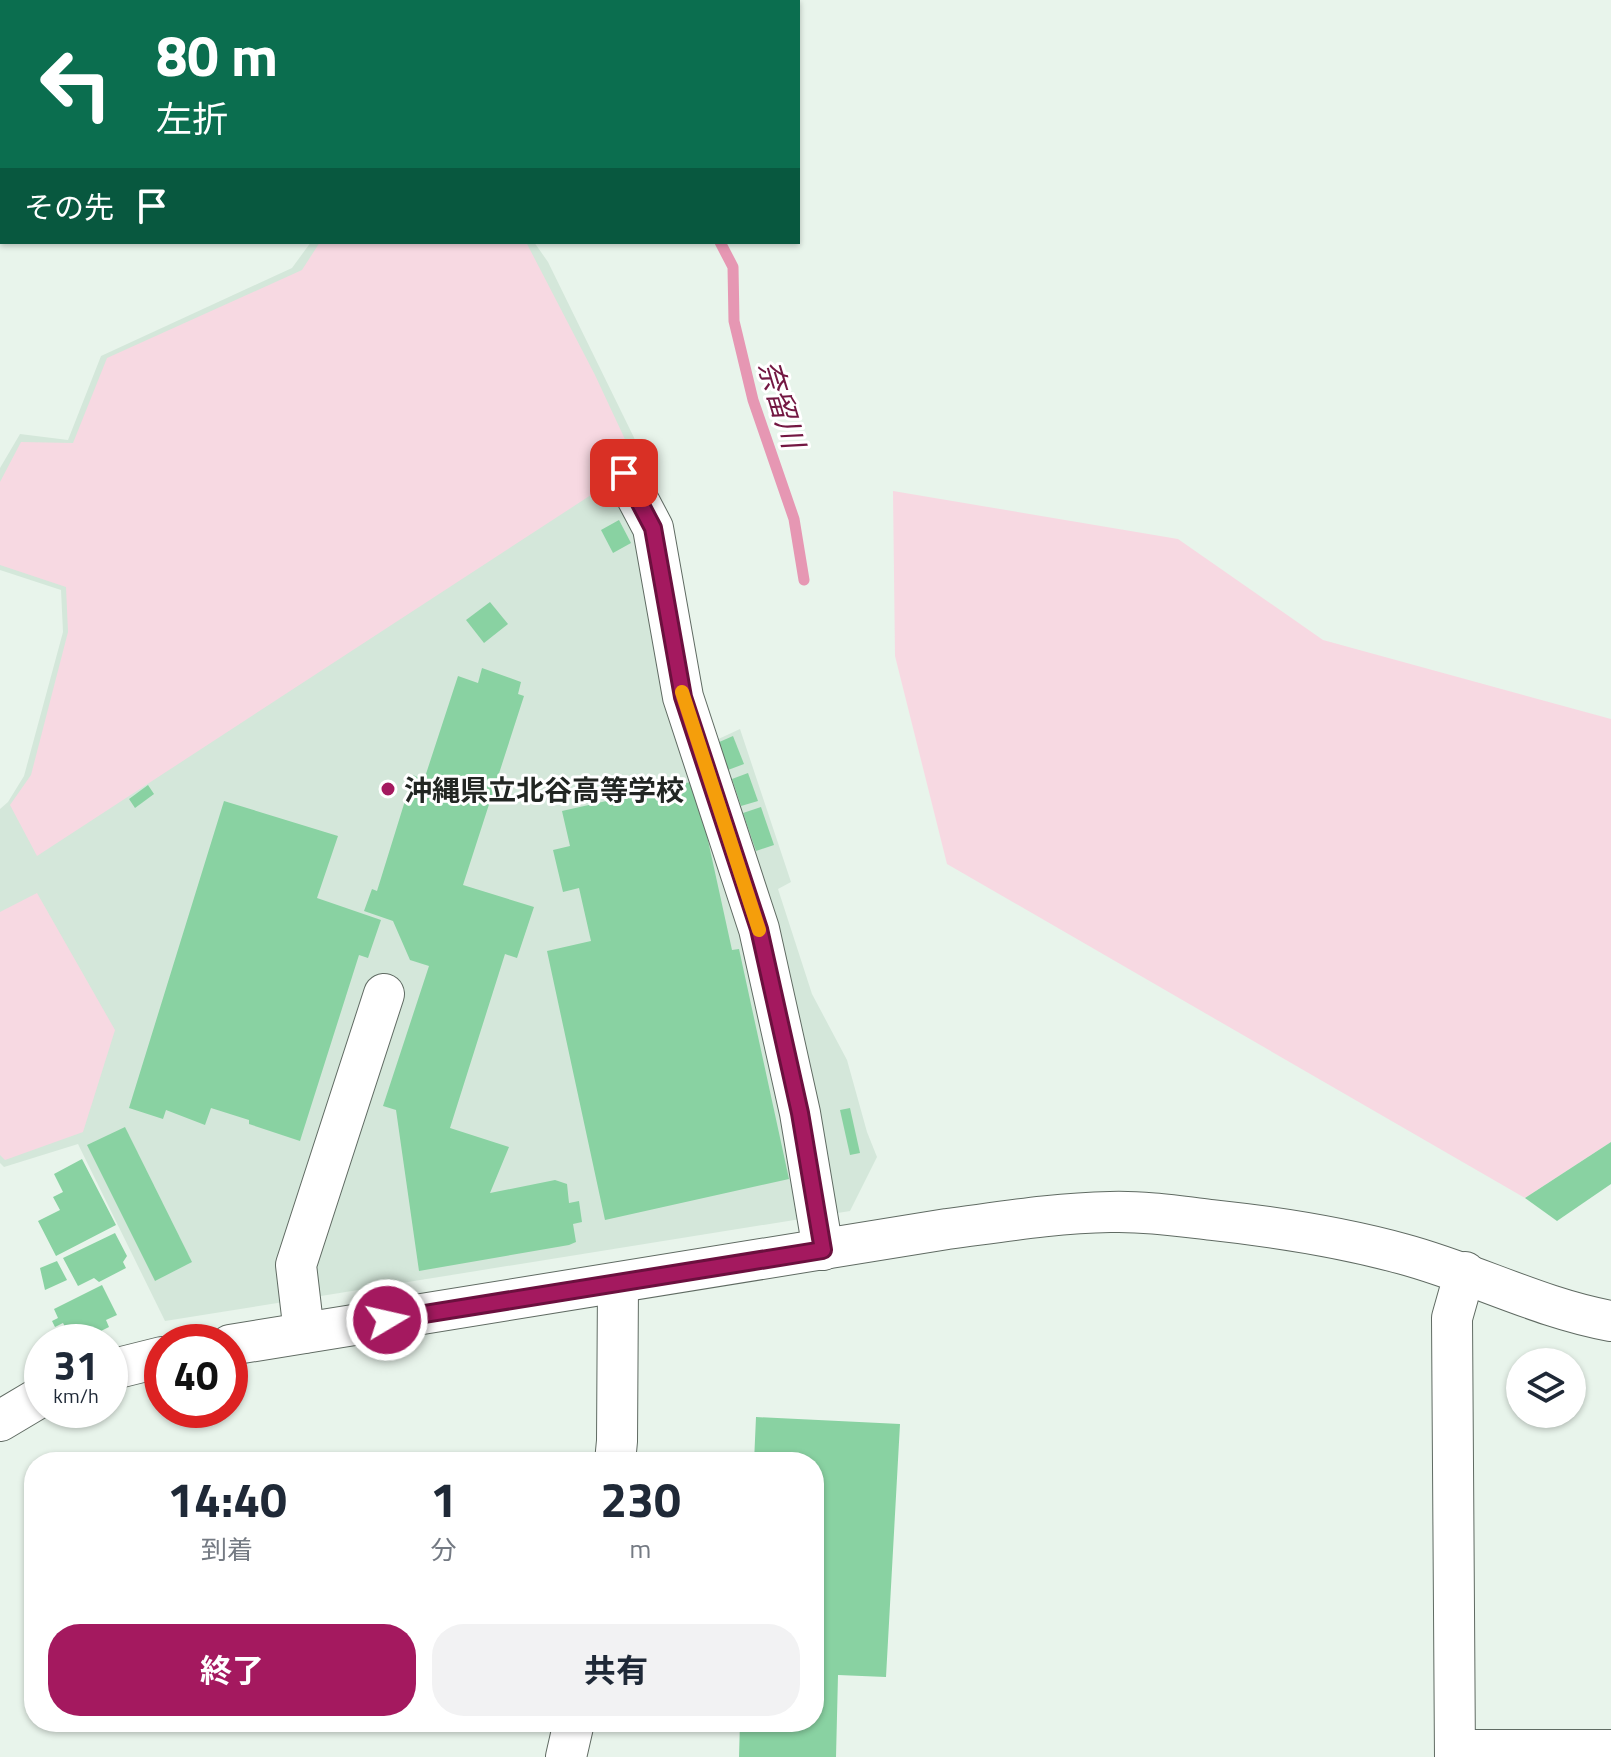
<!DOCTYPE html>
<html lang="ja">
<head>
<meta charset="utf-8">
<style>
  :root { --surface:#fff; --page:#f2f2f3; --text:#1f2937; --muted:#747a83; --accent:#a4195f }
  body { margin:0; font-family:"Titillium Web","Noto Sans JP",sans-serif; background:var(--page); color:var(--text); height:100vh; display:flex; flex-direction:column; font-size:30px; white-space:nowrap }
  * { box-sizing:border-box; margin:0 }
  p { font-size:26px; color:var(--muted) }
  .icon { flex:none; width:44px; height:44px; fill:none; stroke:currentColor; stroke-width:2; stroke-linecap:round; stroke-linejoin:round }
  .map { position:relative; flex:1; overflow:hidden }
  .side { position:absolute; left:24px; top:1452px; width:800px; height:280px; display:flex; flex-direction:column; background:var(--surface); border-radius:32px; box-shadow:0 2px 6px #0004 }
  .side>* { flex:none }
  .top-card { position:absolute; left:0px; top:0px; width:800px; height:244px; box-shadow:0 2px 6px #0004; background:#0b6e4f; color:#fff; overflow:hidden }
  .controls { position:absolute; left:1506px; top:1348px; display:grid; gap:16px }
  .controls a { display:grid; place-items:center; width:80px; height:80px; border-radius:50%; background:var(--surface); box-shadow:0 2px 6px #0004; font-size:40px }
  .speed { position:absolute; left:24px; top:1324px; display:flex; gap:16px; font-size:40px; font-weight:700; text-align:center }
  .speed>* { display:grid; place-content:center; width:104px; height:104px; border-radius:50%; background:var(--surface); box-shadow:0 2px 6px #0004; line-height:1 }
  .speed small { font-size:20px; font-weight:400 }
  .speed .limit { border:12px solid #d22; background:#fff; color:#111 }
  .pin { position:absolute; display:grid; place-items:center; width:68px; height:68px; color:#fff; margin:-34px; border-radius:16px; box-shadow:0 4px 12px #0006 }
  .me { position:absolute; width:88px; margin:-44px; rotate:81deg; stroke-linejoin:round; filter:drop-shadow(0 0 6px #0008) }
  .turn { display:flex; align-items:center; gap:28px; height:168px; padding:0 24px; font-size:36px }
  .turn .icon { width:104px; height:104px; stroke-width:2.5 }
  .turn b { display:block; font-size:56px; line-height:68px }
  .then { display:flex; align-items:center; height:76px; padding:0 24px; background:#0003; gap:16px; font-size:30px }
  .eta { display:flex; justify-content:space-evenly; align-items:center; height:136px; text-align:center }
  .eta b { font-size:48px; font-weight:700; line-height:56px }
  .cta { display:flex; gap:16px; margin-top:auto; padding:16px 24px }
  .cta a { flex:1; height:92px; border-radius:32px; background:var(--accent); color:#fff; font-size:32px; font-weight:700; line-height:92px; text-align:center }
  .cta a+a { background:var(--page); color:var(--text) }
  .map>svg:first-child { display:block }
  .built { fill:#d4e7da }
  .green { fill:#f7d9e2 }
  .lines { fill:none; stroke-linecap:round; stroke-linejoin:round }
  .stream { stroke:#e697b3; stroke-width:11 }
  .building { fill:#89d2a2 }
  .minor-casing { stroke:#606b63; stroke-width:42 }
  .minor { stroke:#fff; stroke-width:40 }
  .route-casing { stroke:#6b103e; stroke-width:20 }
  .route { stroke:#a4195f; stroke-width:14 }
  .slow { stroke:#f59e0b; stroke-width:14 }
  .poi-dot { fill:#a4195f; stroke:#fff; stroke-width:3 }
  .labels { text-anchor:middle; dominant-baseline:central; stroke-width:6; stroke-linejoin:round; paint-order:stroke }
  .poi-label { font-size:28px; font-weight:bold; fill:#222623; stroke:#fff; text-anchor:start }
  .water-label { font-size:30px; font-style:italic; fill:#731742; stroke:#fff }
</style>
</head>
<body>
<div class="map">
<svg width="1611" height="1757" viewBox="0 0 1611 1757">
  <rect width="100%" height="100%" fill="#e8f4eb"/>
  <path class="built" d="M311 242H534L548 262 643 456 663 523 712 742 740 729 791 882 778 889 812 994 847 1060 867 1132 877 1157 850 1211 165 1321 78 1144 4 1167 0 1163V809L8 802 24 776 63 632 61 590 0 570V468L20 434 68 440 101 356 292 268Z"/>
  <g class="green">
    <path d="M320 242H526L595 375 637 465 37 856 10 805 31 775 68 632 66 587 0 565V482L21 442 73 443 107 358 302 270Z"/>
    <path d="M893 491 1178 539 1323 640 1611 719V1142L1525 1198 947 864 895 656Z"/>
    <path d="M37 893 115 1030 83 1132 5 1160 0 1155V912Z"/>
  </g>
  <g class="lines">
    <g class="stream">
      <path d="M63 2 68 0"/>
      <path d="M0 26 2 25"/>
      <path d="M720 242 733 267 734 321 753 400 794 519 804 580"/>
    </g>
  </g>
  <g class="building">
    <path d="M619 520 631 543 613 553 601 530Z"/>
    <path d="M490 602 508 624 484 643 466 620Z"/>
    <path d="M482 668 521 682 518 694 524 696 463 885 534 907 517 958 505 954 450 1128 509 1147 490 1193 555 1180 567 1184 569 1203 579 1201 582 1222 573 1224 576 1242 569 1245 419 1271 396 1110 383 1106 429 966 410 960 393 921 364 911 372 889 377 891 413 775 424 780 458 676 478 683Z"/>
    <path d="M733 736 744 764 728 770 717 743Z"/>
    <path d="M748 773 758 801 741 806 732 779Z"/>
    <path d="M695 781 732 950 739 949 789 1179 605 1220 547 951 591 941 579 888 563 892 553 850 570 846 562 811Z"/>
    <path d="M148 785 154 794 135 808 129 799Z"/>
    <path d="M224 801 338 836 317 898 381 920 368 958 359 955 300 1141 249 1124V1120L211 1108 205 1125 166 1110 163 1119 129 1108Z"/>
    <path d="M761 807 774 845 756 851 743 813Z"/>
    <path d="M850 1108 860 1153 850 1155 840 1110Z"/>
    <path d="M125 1127 192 1262 155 1281 87 1145Z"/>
    <path d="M1611 1142V1184L1557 1221 1525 1198Z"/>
    <path d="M82 1159 116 1225 56 1256 38 1221 60 1210 53 1197 63 1192 54 1174Z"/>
    <path d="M115 1233 127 1256 123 1262 126 1268 99 1282 94 1278 78 1286 63 1258Z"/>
    <path d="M57 1261 67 1280 45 1290 40 1268Z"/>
    <path d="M102 1285 117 1315 106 1320 109 1327 79 1342H73L63 1323 55 1327 52 1321 58 1318 54 1309Z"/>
    <path d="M756 1417 900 1424 886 1677 838 1675 836 1757H739L740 1722H814V1462H754Z"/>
  </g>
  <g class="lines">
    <defs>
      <g id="minor">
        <path d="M624 473 653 528 683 697 759 929 800 1113 823 1250"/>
        <path d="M304 1333 296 1265 384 994"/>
        <path d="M230 1345 947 1229C1001 1222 1055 1213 1110 1212 1144 1211 1178 1216 1212 1220 1277 1227 1341 1237 1403 1254 1474 1273 1539 1308 1611 1321"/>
        <path d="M110 1370 162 1357"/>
        <path d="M0 1421 42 1396"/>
        <path d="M615 1462 617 1441 618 1284"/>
        <path d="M1455 1750H1611"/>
        <path d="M566 1757 574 1722"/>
        <path d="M1455 1757 1452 1318 1465 1272"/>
      </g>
    </defs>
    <use href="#minor" class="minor-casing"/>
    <use href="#minor" class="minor"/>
  </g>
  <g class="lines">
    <defs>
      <path id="route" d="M387 1320 823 1250 800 1113 759 929 683 697 653 528 624 473"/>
    </defs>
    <use href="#route" class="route-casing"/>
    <use href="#route" class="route"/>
    <path class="slow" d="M682 692 759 930"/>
  </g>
  <circle class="poi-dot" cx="388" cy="789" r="8"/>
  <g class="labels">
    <g class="poi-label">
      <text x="404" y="789">沖縄県立北谷高等学校</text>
    </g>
    <g class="water-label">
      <text transform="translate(782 404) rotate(73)">奈留川</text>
    </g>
  </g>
</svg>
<div class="controls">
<a><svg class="icon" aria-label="layers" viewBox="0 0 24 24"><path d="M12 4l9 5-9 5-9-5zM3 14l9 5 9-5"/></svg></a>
</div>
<div class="speed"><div>31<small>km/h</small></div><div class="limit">40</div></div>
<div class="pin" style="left:624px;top:473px;background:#d93025"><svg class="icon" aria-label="arrive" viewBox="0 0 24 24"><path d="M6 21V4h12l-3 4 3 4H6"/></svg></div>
<svg class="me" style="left:387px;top:1320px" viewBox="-20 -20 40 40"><circle r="17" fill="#a4195f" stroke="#fff" stroke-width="3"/><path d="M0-11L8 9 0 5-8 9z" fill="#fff"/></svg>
<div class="top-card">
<div class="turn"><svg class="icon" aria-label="left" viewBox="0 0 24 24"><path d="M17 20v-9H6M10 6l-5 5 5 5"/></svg><div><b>80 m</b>左折</div></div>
<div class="then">その先<svg class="icon" aria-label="arrive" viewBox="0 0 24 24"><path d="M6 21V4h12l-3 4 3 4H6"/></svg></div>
</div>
<section class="side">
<div class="eta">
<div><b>14:40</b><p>到着</p></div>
<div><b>1</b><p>分</p></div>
<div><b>230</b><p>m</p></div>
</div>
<div class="cta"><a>終了</a><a>共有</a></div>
</section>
</div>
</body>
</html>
